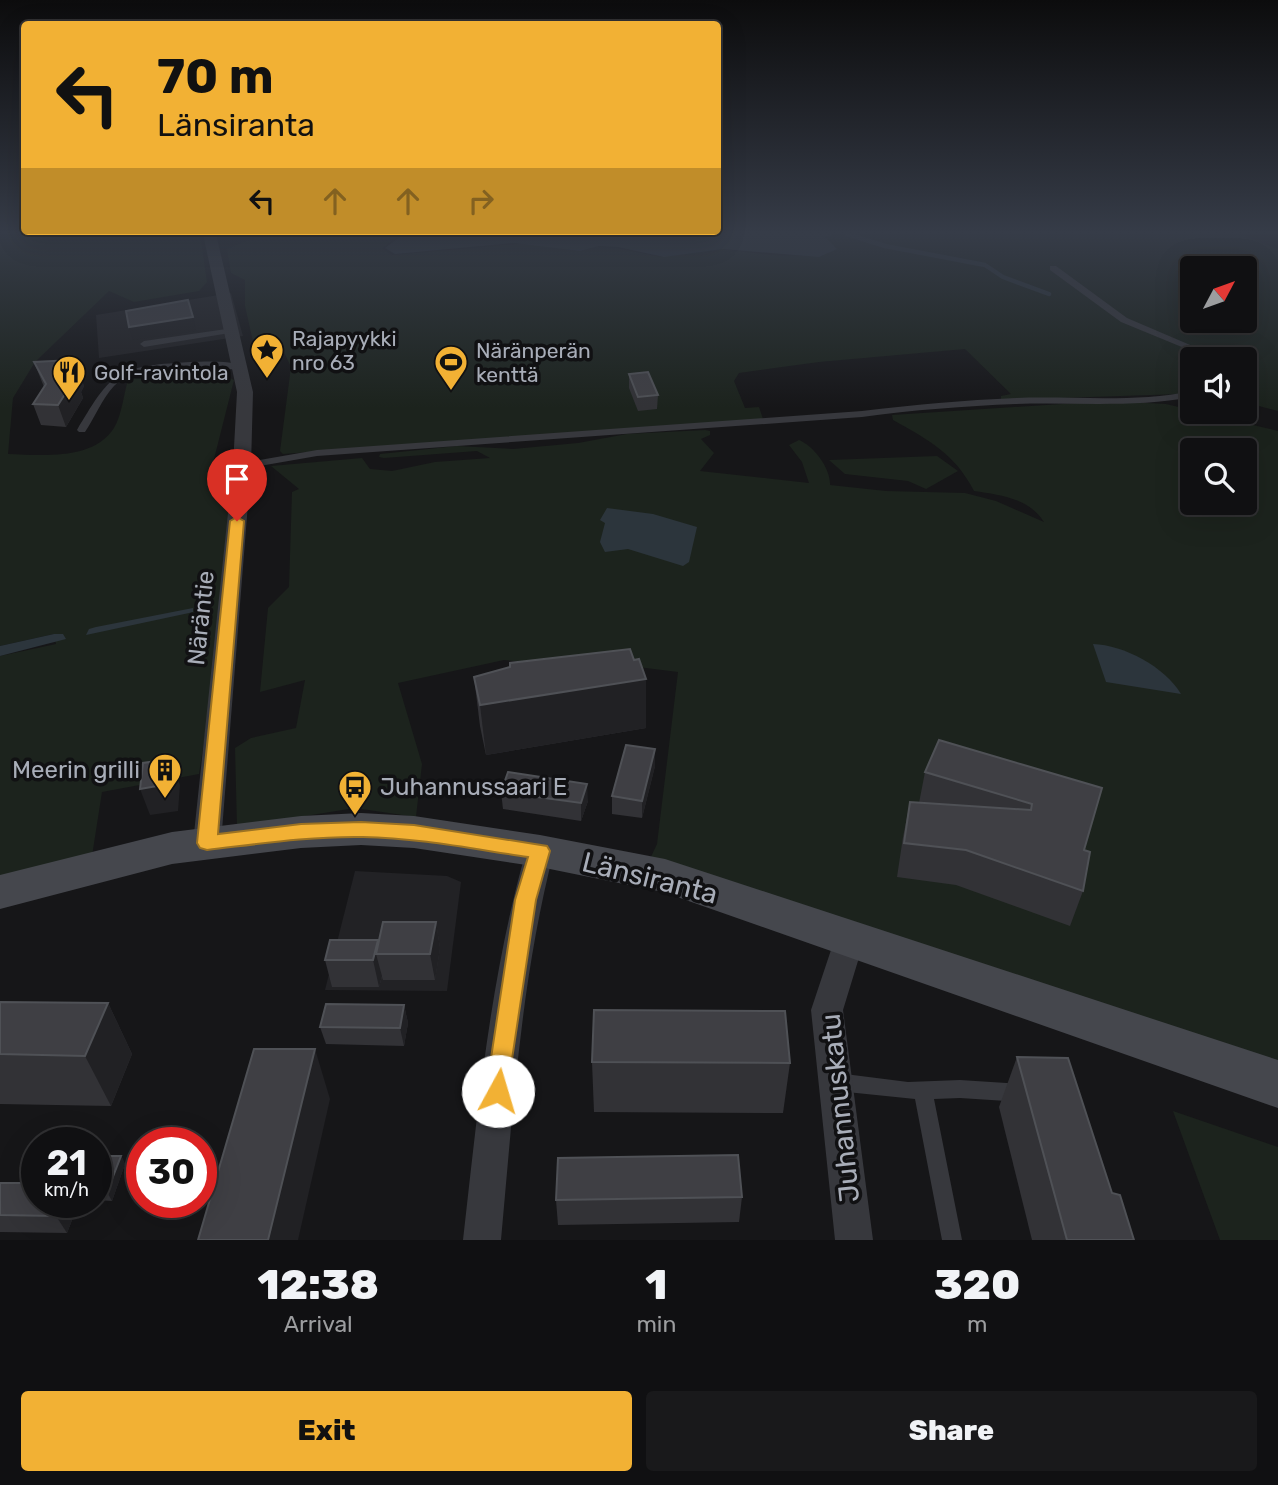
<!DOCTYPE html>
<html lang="en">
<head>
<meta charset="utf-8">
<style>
  :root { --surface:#101012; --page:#19191b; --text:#f1f3f6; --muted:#9c9d9f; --line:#303032; --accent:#f2b134 }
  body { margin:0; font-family:Rubik,sans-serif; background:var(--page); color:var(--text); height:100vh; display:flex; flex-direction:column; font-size:26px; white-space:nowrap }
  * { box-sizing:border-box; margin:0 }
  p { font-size:23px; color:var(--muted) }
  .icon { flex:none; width:38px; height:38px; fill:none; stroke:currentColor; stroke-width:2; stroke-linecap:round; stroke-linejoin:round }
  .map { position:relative; height:1240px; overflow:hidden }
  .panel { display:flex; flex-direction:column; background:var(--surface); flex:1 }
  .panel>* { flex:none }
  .banner { position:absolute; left:21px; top:21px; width:700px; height:214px; border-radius:7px; box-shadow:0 7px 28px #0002,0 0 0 2px var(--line); background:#f2b134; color:#111; overflow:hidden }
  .needle { width:46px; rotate:49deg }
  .tools { position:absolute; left:1180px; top:256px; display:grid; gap:14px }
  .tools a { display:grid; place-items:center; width:77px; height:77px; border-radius:7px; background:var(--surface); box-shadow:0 7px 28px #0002,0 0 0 2px var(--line); font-size:35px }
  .speed { position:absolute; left:21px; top:1127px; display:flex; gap:14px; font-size:35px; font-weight:700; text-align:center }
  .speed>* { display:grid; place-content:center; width:91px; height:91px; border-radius:50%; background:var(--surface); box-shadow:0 7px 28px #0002,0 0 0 2px var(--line); line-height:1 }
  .speed small { font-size:18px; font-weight:400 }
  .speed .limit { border:10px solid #d22; background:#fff; color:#111 }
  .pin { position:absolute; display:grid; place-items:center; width:60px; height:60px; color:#fff; margin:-72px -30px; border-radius:50% 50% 50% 0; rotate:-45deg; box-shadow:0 0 7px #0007 }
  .pin .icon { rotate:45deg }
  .me { position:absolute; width:77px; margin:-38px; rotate:6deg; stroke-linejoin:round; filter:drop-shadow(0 0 5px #0008) }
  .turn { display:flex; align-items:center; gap:24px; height:147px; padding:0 21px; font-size:32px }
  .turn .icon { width:91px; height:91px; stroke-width:2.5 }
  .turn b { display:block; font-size:49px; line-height:60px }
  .lanes { display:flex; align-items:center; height:66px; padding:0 21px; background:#0003; justify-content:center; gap:35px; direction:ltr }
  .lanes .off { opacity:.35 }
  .eta { display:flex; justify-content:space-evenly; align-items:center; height:119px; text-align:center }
  .eta b { font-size:42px; font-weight:800; line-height:49px }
  .action { display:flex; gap:14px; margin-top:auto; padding:14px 21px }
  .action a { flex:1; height:80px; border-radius:7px; background:var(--accent); color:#111; font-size:28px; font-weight:800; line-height:80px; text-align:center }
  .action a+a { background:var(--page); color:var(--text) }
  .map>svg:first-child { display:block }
  .built { fill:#222225 }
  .green { fill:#1c231d; fill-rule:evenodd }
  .water { fill:#2c353c }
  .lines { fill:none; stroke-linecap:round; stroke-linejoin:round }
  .stream { stroke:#2c353c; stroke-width:4.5 }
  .lane { fill:#37383d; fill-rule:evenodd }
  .street { fill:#37383d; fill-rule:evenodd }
  .secondary { fill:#45474d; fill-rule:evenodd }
  .wall { fill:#323236 }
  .shaded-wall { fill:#212124 }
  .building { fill:#3f3f44; stroke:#4f5156; stroke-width:2 }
  .route { fill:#f2b134; stroke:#9d7322; stroke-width:2 }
  .labels { text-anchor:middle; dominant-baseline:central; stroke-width:7; stroke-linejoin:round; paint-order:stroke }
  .far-poi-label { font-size:21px; fill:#a8adb8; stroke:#111113; text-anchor:start }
  .street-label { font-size:24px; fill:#a8adb8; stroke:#111113 }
  .poi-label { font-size:24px; fill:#a8adb8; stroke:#111113; text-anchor:end }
  .near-street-label { font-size:28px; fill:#a8adb8; stroke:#111113 }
</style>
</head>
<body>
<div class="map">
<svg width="1278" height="1240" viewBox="0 0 1278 1240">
  <rect width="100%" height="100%" fill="#161618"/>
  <g class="built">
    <path d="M231 293 243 336 99 358 96 315Z"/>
    <path d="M355 871 447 876 461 882 447 991 325 990Z"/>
  </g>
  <g class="green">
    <path d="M200 234 207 282 199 291 134 302 109 291 35 362 13 398 8 454C41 455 93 461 114 428 122 415 124 392 129 376L132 374 219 373 234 380 213 463 247 458 199 774 102 792 92 856 0 883V656L56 644 54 634 0 646V235Z"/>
    <path d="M264 234H402L382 248 392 255 529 243 578 251 597 247 616 248 661 257 721 249 771 255 823 256 822 237 833 234H1239L1278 249V411L1244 402V359H1192V391L1181 394 1001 400V396L1011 394 965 349 819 362 739 373 734 381 745 408 759 407 763 419 283 454 280 451 291 367 283 350 256 355 245 306V280L231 273 227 249ZM1192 268H1244V320H1192Z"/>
    <path d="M1107 401 1166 404 1278 431V1067L649 861 657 844 678 672 614 664 566 666 504 660 398 683 422 764 416 817 355 808 237 827 235 748 251 738 296 728 305 680 260 692 268 608 289 587 292 492 299 489 271 466 362 458 370 469 392 471 435 462 490 458 477 451 384 458 379 457 380 454 457 446 513 449 578 443 627 434 705 430 710 431V435L701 439 714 453 700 471 809 483 802 462 789 445 799 440C814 446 831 469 830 485L886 491 965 493 996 501 1044 522C1029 498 1000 495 974 491 955 454 929 440 893 420L892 415ZM1192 450H1244V502H1192Z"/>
    <path d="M937 456 958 471 926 489 908 481 845 474 829 460Z"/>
    <path d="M1173 1111 1278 1147V1240H1220Z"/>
  </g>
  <g class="water">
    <path d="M404 234H834L825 237 837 249 819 257 723 249 664 257 618 247 599 246 580 251 514 243 395 254 385 248Z"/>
    <path d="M607 508 653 514 697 527 689 562 683 566 628 549 605 552 600 542 605 523 600 520Z"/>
    <path d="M193 608V612L189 613 86 635 89 629 96 627Z"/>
    <path d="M54 634H63L66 639 0 656V646Z"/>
    <path d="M1093 644C1124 645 1165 667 1181 694L1106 682Z"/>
  </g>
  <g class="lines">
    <path class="stream" d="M847 234 885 246 985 265 1003 277 1049 294"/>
    <g class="lane">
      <path d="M1050 266H1056L1127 318 1223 359H1211L1121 322 1050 270Z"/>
      <path d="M233 328 237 330 236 332 144 347 140 344 144 341Z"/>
      <path d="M175 363C193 362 230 359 244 367L240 370C206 367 140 360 114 386 102 399 95 417 85 432H79L77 430C108 379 113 367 175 363Z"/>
      <path d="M1192 391V397C1135 408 1074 402 1016 404 964 406 913 410 862 417L317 456 242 469 237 466 242 463 317 450 862 411C913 405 964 400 1016 398 1074 396 1135 403 1192 391Z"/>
      <path d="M837 1073 908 1082 960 1080 1021 1084 1028 1087 1030 1093 1028 1099 1021 1102 960 1098 934 1099 962 1240H942L915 1099 837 1091 830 1088 828 1082 830 1076Z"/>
    </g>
    <g class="street">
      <path d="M203 234H216L253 392 251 466 221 843 217 851 207 854 197 851 193 843 233 466 237 392Z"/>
      <path d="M540 840 550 843 554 851C521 979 513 1109 501 1240H463C478 1109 490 978 526 851L530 843Z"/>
      <path d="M850 925 861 929 865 938 843 1010 873 1240H835L811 1010 835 938 839 929Z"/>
    </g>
    <path class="secondary" d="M361 813 414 816 540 835 665 859 1278 1060V1108L663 892 540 867 414 848 361 845 301 848 172 864 0 909V875L172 832 301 816Z"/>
  </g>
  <g class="wall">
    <path d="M72 360 84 386 81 392 83 398 66 427 41 425 33 404 44 387 34 362Z"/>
    <path d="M629 374 658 395 657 409 638 411 629 388Z"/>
    <path d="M634 660 646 679V728L486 755 480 726 474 677Z"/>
    <path d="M655 766 642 818 612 814V796Z"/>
    <path d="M925 772 1102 788 1084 850 1083 891 1070 926 956 885 897 877 903 837 910 802 919 803Z"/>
    <path d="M501 792 588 801 581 821 503 809Z"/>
    <path d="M436 922 440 948 435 980H383L382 977 379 987H332L325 960 378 940 379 943Z"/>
    <path d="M0 1002 108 1003 132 1054 111 1106 0 1104Z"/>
    <path d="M404 1005 408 1023 404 1046 326 1044 320 1027Z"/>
    <path d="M1017 1057 1112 1193 1134 1240H1032L999 1107Z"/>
    <path d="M592 1062 790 1063 783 1113 594 1112Z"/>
    <path d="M121 1156 125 1164 112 1201 96 1200V1171Z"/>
    <path d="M0 1183 79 1202 67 1233 0 1232Z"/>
    <path d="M742 1197 739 1222 558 1225 556 1200Z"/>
  </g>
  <g class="shaded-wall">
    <path d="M193 317 196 331 133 340 129 327Z"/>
    <path d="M72 360 75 370 77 365 84 386 81 392 83 398 66 427 58 405 68 365Z"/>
    <path d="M646 679V728L486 755 480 705Z"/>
    <path d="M655 749V766L642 818V801Z"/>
    <path d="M171 759 180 785 178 811 150 815 140 789Z"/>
    <path d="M587 784 588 801 581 821V803Z"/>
    <path d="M436 922 440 948 435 980 430 954Z"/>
    <path d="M378 940 381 954H376L382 976 379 987 373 960Z"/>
    <path d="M108 1003 132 1054 111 1106 85 1056Z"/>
    <path d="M404 1005 408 1023 404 1046 400 1028Z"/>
    <path d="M315 1049 330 1099 298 1240H268Z"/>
    <path d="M121 1156 125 1164 112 1201 107 1192Z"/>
    <path d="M62 1202H79L67 1233 56 1216Z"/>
  </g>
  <g class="building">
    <path d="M188 300 193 317 129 327 126 311Z"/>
    <path d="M72 360 68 365H77L70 377H76L58 405 33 404 46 384 34 362Z"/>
    <path d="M648 372 658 395 638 397 629 374Z"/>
    <path d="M630 649 634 660 639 659 646 679 480 705 474 677 510 667V663Z"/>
    <path d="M939 740 1102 788 1084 850 1090 852 1083 891 966 850 904 843 910 802 1031 810 1032 804 925 772Z"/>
    <path d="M626 745 655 749 642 801 612 796Z"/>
    <path d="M171 759 169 784 140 789 143 763Z"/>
    <path d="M508 772 587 784 581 803 501 792Z"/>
    <path d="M383 922H436L430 954H376Z"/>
    <path d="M330 940H378L373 960H325Z"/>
    <path d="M0 1002 108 1003 85 1056 0 1054Z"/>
    <path d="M326 1004 404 1005 400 1028 320 1027Z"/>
    <path d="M594 1010 785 1011 790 1063 592 1062Z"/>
    <path d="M254 1049H315L268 1240H198Z"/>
    <path d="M1017 1057 1068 1058 1112 1193 1120 1195 1134 1240H1067Z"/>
    <path d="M738 1155 742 1197 556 1200 558 1158Z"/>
    <path d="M102 1156H121L107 1192H96V1171Z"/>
    <path d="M0 1183H37V1202H62L56 1216 0 1215Z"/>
  </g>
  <linearGradient id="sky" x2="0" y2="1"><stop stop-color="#0c0c0d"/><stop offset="0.57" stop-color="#363c48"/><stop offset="1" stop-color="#363c48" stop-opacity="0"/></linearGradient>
  <rect width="1278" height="408" fill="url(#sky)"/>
  <path class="route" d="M237 517 244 521 218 834 301 824 361 822 414 825 547 846 550 851 536 900 506 1099 498 1102 489 1099 486 1091 515 900 528 857C473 849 418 838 363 837 311 836 259 844 207 850L200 848 197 843 230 521Z"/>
  <defs>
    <symbol id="sight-pin" viewBox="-11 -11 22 30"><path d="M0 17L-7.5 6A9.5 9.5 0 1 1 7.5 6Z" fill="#f2b134" stroke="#111113"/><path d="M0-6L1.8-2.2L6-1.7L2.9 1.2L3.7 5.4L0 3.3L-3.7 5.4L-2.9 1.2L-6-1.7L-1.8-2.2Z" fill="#111"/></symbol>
    <symbol id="stadium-pin" viewBox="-11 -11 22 30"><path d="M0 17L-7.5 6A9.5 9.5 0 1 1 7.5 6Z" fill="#f2b134" stroke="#111113"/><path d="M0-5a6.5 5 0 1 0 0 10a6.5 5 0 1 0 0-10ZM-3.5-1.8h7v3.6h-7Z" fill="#111"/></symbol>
    <symbol id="restaurant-pin" viewBox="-11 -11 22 30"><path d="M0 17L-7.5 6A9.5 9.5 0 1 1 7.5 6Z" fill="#f2b134" stroke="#111113"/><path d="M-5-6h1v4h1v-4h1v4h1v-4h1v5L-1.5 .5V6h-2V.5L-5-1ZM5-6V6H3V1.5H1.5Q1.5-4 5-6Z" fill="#111"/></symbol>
    <symbol id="building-pin" viewBox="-11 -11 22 30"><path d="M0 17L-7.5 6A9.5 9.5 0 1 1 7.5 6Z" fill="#f2b134" stroke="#111113"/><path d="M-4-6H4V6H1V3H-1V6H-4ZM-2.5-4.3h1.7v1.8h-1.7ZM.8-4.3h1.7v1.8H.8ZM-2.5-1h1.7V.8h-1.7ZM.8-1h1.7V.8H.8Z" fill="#111"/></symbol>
    <symbol id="bus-pin" viewBox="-11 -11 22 30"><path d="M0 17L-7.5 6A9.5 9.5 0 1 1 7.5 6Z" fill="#f2b134" stroke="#111113"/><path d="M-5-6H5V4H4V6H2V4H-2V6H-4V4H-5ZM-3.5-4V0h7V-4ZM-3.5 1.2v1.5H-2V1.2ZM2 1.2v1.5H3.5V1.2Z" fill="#111"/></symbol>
  </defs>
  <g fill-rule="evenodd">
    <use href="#sight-pin" x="248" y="331" width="38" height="52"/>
    <use href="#stadium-pin" x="432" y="343" width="38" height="52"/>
    <use href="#restaurant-pin" x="50" y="353" width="38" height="52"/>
    <use href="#building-pin" x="146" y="751" width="38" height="52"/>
    <use href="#bus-pin" x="336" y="768" width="38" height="52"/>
  </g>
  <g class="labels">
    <g class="far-poi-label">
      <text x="292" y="338">Rajapyykki<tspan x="292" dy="24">nro 63</tspan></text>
      <text x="476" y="350">Näränperän<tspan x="476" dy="24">kenttä</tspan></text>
      <text x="94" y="372">Golf-ravintola</text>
    </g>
    <g class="street-label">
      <text transform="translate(201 618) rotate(-84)">Näräntie</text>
    </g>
    <g class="poi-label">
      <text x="140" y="770">Meerin grilli</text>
      <text x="380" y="787" text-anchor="start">Juhannussaari E</text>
    </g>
    <g class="near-street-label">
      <text transform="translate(650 878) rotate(14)">Länsiranta</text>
      <text transform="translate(840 1108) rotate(-96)">Juhannuskatu</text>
    </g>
  </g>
</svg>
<div class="tools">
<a><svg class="needle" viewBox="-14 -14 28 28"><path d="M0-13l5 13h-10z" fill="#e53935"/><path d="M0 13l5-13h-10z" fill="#9c9d9f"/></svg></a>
<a><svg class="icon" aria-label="sound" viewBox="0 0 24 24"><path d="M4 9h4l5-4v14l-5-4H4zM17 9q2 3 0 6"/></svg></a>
<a><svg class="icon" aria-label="search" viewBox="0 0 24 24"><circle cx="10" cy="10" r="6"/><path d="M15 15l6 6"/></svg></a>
</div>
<div class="speed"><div>21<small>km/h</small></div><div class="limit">30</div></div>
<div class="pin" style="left:237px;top:521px;background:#d93025"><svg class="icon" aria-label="arrive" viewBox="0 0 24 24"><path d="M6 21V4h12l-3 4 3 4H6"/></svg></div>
<svg class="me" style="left:498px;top:1091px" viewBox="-20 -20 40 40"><circle r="19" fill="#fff"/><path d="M0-13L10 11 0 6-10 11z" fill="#f2b134"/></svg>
<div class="banner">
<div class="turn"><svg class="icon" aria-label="left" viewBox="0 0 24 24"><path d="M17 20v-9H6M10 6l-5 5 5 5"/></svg><div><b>70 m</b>Länsiranta</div></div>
<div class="lanes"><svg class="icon" aria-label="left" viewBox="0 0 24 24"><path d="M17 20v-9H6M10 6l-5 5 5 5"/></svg><svg class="icon off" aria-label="ahead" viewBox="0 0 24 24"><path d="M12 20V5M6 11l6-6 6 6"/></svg><svg class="icon off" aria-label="ahead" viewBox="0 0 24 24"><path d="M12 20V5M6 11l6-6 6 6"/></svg><svg class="icon off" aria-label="right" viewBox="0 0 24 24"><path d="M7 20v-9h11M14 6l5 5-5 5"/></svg></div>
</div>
</div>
<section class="panel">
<div class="eta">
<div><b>12:38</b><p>Arrival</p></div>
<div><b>1</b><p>min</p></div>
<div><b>320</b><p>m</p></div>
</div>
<div class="action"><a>Exit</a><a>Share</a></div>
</section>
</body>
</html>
